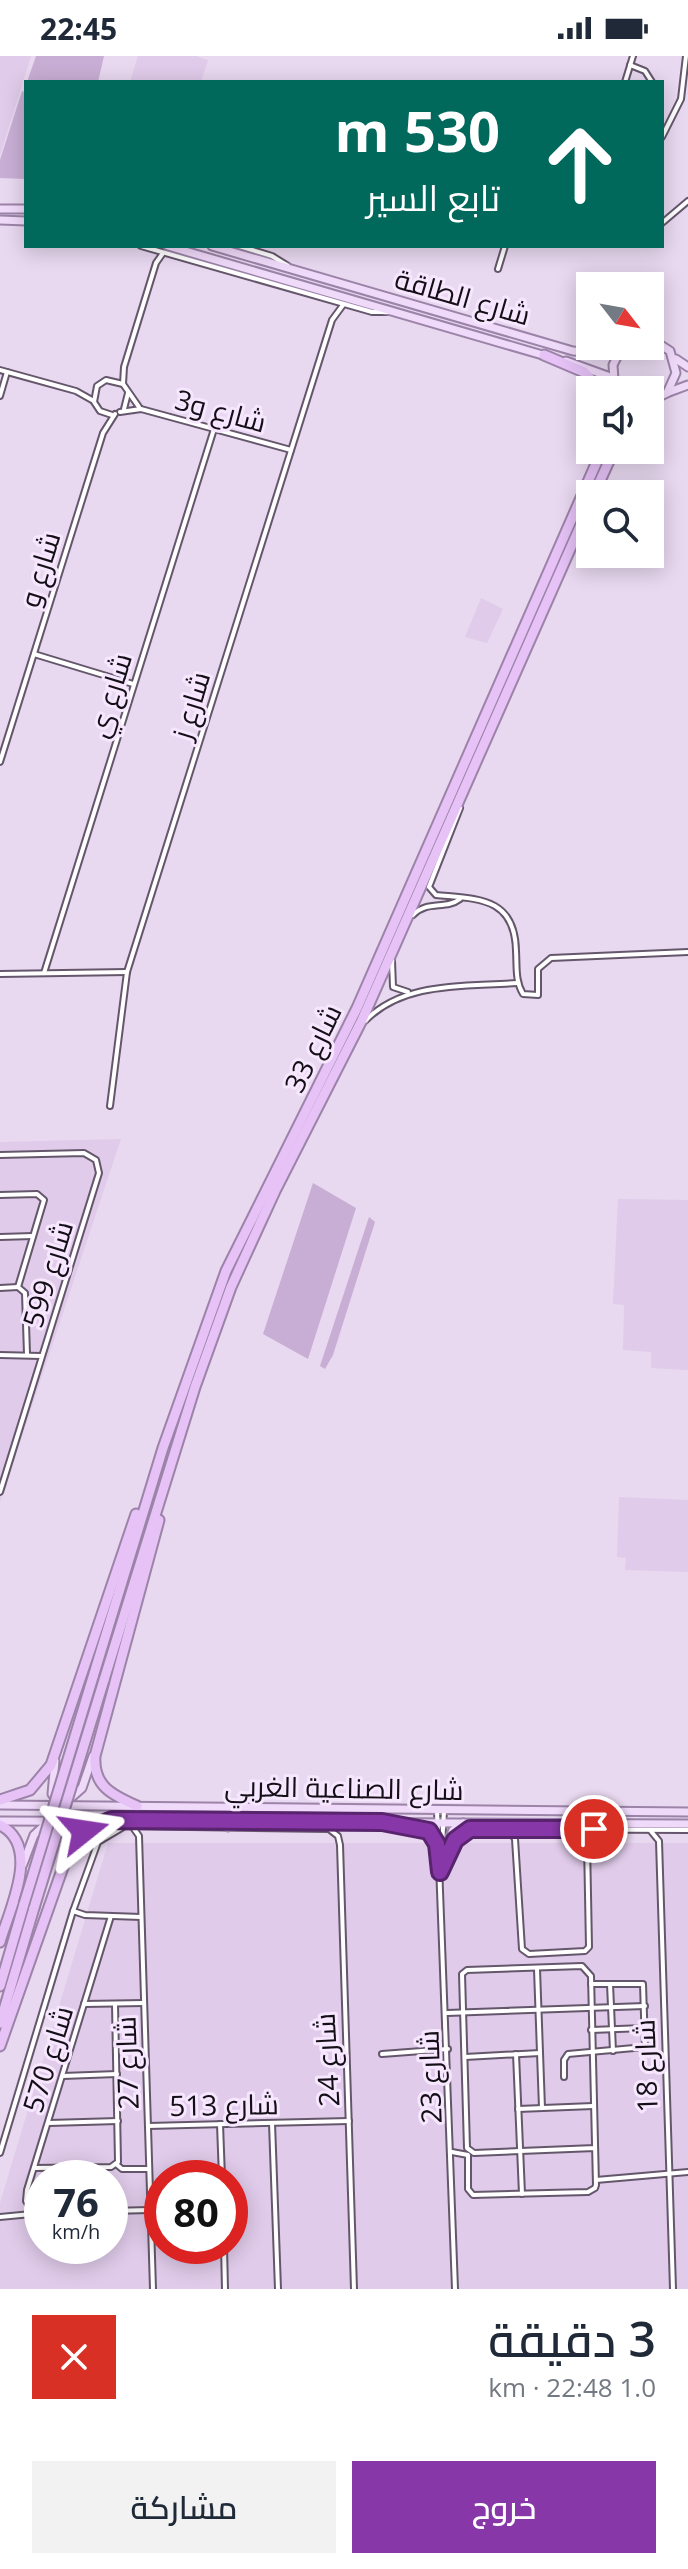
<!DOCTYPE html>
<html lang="ar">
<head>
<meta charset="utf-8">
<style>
  :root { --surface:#fff; --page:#f2f2f3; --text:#1f2937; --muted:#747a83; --accent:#8737a7 }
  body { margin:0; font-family:"Open Sans",Cairo,sans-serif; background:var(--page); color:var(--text); direction:rtl; height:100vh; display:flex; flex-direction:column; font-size:30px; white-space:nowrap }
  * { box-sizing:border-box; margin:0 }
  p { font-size:26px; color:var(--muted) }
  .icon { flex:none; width:44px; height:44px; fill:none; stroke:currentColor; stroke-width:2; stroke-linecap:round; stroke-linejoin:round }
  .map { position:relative; height:2233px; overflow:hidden; direction:ltr }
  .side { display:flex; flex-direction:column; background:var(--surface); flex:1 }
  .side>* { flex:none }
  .banner { position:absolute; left:24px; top:24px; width:640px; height:168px; border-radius:0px; box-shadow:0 4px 20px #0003; direction:rtl; background:#00695c; color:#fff; overflow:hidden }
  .needle { width:52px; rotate:121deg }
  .tools { position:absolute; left:576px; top:216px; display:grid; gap:16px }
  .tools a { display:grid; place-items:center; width:88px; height:88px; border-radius:0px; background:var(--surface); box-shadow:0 4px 20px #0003; font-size:40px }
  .speed { position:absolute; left:24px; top:2104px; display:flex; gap:16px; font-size:40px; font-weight:700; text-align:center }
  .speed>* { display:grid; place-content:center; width:104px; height:104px; border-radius:50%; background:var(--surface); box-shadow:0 4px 20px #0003; line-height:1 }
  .speed small { font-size:20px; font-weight:400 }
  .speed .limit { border:12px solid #d22; background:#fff; color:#111 }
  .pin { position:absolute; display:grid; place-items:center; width:68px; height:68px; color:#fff; margin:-34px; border:4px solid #fff; border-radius:50%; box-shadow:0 2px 8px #0007 }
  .me { position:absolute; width:88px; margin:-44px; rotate:75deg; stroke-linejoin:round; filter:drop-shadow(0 0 6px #0008) }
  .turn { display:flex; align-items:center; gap:28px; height:168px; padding:0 32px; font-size:36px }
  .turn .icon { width:104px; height:104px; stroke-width:2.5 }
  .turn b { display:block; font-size:56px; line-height:68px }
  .round { display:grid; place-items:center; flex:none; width:84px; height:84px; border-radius:0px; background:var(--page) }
  .overview { display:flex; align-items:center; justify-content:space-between; height:136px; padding:0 32px }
  h1 { font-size:48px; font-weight:600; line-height:60px }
  .button { display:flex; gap:16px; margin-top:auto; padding:16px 32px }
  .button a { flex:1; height:92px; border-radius:0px; background:var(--accent); color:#fff; font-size:32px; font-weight:600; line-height:92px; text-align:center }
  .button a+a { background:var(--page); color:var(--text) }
  .status { display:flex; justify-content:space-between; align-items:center; height:56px; padding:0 40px; background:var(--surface); direction:ltr }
  .status svg { height:22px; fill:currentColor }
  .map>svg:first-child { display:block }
  .built { fill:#e0cbea; fill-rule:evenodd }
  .green { fill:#c8aed4 }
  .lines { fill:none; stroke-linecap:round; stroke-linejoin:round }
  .street-casing { stroke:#65576b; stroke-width:8 }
  .primary-casing { stroke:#9c83a8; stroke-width:11 }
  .highway-casing { stroke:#9c83a8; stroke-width:13 }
  .street { stroke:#fff; stroke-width:4 }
  .primary { stroke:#f0dafa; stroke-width:7 }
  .highway { stroke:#e6c2f7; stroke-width:9 }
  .highway-bridge-casing { stroke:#9c83a8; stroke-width:13; stroke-linecap:butt }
  .highway-bridge { stroke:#e6c2f7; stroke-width:9 }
  .route-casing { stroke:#58246d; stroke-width:20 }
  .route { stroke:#8737a7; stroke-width:14 }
  .labels { text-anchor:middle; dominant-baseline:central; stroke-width:6; stroke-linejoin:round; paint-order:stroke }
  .street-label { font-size:28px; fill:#140e16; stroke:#f6e6fe }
</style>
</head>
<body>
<div class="status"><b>22:45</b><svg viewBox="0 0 49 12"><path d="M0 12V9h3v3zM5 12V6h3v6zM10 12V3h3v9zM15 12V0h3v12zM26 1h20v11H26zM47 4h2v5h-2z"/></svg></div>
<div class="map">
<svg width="688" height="2233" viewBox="0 0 688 2233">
  <rect width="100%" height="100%" fill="#e8d8f0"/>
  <g class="built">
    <path d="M0 0H31L0 99Z"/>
    <path d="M138 0H196L208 4 201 26H130Z"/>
    <path d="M481 542 503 553 487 587 465 581Z"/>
    <path d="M121 1083 0 1446V1086Z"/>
    <path d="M618 1143 688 1144V1314L651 1312V1296L623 1294 624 1249 613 1248Z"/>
    <path d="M619 1441 688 1444V1516L625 1514 626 1502 617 1501Z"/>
    <path d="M108 1787H688V2233H0V2147ZM42 2122H110V2190H42ZM162 2122H230V2190H162Z"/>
  </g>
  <g class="green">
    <path d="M36 0H104L98 26H27Z"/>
    <path d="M22 35 26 37V123L0 122V104Z"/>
    <path d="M313 1127 356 1152 308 1303 263 1278Z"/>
    <path d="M369 1161 375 1166 333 1299 325 1313 320 1310Z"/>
  </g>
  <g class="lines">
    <defs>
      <g id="street">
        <path d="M630 9 645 15 652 26"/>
        <path d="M625 26 633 0"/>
        <path d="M662 81 681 43 686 0"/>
        <path d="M662 167 688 145"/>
        <path d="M141 190 372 256H389"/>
        <path d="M239 190 272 200 288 210"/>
        <path d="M498 213 505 190"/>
        <path d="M0 314 76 335 92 344"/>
        <path d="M123 328 124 311 156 207 163 197"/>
        <path d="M0 340 7 316"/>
        <path d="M124 353 128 337"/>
        <path d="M120 356 141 353 291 394"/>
        <path d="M112 359 100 355 94 346 97 330 106 324 123 328 139 351"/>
        <path d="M34 598 133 628"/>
        <path d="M0 706 103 377 115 358"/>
        <path d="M460 752 429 831 436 839C476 843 515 840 516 895 517 910 515 925 523 938L538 939V913L551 902 688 896"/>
        <path d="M413 859C427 844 446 854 460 843"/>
        <path d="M392 905 393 931 408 936"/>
        <path d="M44 917 214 373"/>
        <path d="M0 918 127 916"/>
        <path d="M365 965C404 925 465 931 517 927"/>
        <path d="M110 1050 127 916 332 264 343 249"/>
        <path d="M0 1099 84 1097 96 1104 99 1117 0 1436"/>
        <path d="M0 1139 37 1138 44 1144 18 1231"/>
        <path d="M0 1181 33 1180"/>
        <path d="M18 1231 25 1237 27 1298"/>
        <path d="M0 1232 18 1231"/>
        <path d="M0 1299 41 1300"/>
        <path d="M437 1755 455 2233"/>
        <path d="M132 1770 139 1780 153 2233"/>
        <path d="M508 1773 515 1783 522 1893 529 1898 585 1895 589 1891 587 1786 579 1773"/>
        <path d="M650 1774 659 1785 673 2233"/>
        <path d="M441 1806 444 1755"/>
        <path d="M442 1810 458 1779 470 1773 688 1774"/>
        <path d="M73 1855 85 1859 141 1861"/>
        <path d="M537 1913 542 2052"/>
        <path d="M610 1928 613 1995"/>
        <path d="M84 1948 144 1947"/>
        <path d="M447 1957 645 1950"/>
        <path d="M591 1974 645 1972"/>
        <path d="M382 1998 448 1993"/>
        <path d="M516 1998 522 2138"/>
        <path d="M465 2001 540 1997"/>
        <path d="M63 2020 117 2018"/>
        <path d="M564 2021V2004L568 1998 645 1991 643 1928H591"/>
        <path d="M518 2053 593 2050"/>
        <path d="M49 2067 118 2065"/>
        <path d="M272 2067 278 2233"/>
        <path d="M220 2068 222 2122"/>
        <path d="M148 2070 349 2065"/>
        <path d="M452 2096 468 2099V2133L473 2139 588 2136 595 2132 596 2129 591 1920 582 1910 467 1914 462 1918 467 2092 474 2097 595 2092"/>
        <path d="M0 2097 73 1855 98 1786 125 1770 329 1773 338 1780 340 1789 354 2233"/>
        <path d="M116 2108 122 2113H148"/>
        <path d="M34 2112 111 2111 118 2106 115 1948"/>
        <path d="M596 2124 688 2116"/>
        <path d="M110 2155 150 2154"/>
        <path d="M33 2157 26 2145 27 2134 111 1860"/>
        <path d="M0 2161 42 2157"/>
        <path d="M224 2190 225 2233"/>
      </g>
      <g id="primary">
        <path d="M0 153H26"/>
        <path d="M0 164 26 165"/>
        <path d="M168 190 546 300"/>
        <path d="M212 190 573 295 601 297 621 292"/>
        <path d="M650 282 670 295 676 317 667 337 650 345"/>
        <path d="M676 303 688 311"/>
        <path d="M566 305 613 322"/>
        <path d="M614 324 613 309 622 291"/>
        <path d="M669 336 688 329"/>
        <path d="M55 1705 52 1738 74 1765"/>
        <path d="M66 1746 82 1732 93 1700"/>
        <path d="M0 1749 688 1756"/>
        <path d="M0 1765 688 1768"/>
        <path d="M58 1766 67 1776 66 1797"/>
        <path d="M400 1770 428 1774 437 1788"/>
        <path d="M228 1771 247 1766"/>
        <path d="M444 1794 453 1774 463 1767"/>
        <path d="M23 1808 34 1779 48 1766"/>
      </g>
      <g id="highway">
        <path d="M544 299 584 316 601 334"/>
        <path d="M616 329 617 334"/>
        <path d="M594 438 614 394"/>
        <path d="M93 1621 163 1392 226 1215 357 952 602 394"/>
        <path d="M104 1624 195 1331 231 1231 275 1135 362 964 590 448"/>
        <path d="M0 1744 30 1734 51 1709 136 1458"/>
        <path d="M137 1750C112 1739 93 1730 95 1700L159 1464"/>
        <path d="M0 1769C42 1790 9 1854 0 1886"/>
        <path d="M0 1930 24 1848"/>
        <path d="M0 1967 34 1852"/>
        <path d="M0 1990 68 1797 84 1775 112 1764"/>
      </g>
    </defs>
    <use href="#street" class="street-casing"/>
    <use href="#primary" class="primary-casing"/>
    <use href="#highway" class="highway-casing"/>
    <use href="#street" class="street"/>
    <use href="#primary" class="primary"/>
    <use href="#highway" class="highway"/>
    <defs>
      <g id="highway-bridge">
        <path d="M24 1848 93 1621"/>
        <path d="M34 1852 104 1624"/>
      </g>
    </defs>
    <use href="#highway-bridge" class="highway-bridge-casing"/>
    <use href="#highway-bridge" class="highway-bridge"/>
  </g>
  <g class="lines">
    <defs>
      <path id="route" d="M84 1775 112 1764 382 1766 429 1775 437 1788 440 1816 455 1784 470 1773H594"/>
    </defs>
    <use href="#route" class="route-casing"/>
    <use href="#route" class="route"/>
  </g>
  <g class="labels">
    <g class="street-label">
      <text transform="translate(463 240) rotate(16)">شارع الطاقة</text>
      <text transform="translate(221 354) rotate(15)">شارع و3</text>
      <text transform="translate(39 513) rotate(-73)">شارع و</text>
      <text transform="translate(109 639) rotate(-73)">شارع ي</text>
      <text transform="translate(190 649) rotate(-73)">شارع ز</text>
      <text transform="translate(312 992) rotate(-64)">شارع 33</text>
      <text transform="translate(47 1218) rotate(-73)">شارع 599</text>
      <text transform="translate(344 1731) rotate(1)">شارع الصناعية الغربي</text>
      <text transform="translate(47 2003) rotate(-73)">شارع 570</text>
      <text transform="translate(326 2004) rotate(-93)">شارع 24</text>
      <text transform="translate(126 2007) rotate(-92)">شارع 27</text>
      <text transform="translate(645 2010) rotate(-92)">شارع 18</text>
      <text transform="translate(429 2021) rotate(-92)">شارع 23</text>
      <text transform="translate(224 2048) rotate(-1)">شارع 513</text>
    </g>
  </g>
</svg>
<div class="tools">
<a><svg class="needle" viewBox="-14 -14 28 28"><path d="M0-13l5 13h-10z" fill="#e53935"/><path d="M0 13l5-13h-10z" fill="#747a83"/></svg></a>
<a><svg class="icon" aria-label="sound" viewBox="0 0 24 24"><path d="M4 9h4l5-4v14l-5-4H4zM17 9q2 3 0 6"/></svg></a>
<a><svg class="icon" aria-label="search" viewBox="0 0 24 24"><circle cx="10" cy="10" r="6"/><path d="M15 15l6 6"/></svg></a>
</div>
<div class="speed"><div>76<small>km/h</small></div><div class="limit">80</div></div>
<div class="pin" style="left:594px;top:1773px;background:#d93025"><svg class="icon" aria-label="arrive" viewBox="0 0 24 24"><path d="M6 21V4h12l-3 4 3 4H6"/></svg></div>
<svg class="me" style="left:84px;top:1775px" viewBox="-20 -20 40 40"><path d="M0-17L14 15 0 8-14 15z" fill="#8737a7" stroke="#fff" stroke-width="4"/></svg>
<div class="banner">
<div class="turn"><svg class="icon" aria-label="ahead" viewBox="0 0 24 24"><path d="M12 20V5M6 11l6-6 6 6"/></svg><div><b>530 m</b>تابع السير</div></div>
</div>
</div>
<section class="side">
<div class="overview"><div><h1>3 دقيقة</h1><p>1.0 km · 22:48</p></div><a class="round" style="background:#d93025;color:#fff"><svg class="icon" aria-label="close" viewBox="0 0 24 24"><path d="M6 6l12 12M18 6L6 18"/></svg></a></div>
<div class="button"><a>خروج</a><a>مشاركة</a></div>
</section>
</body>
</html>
